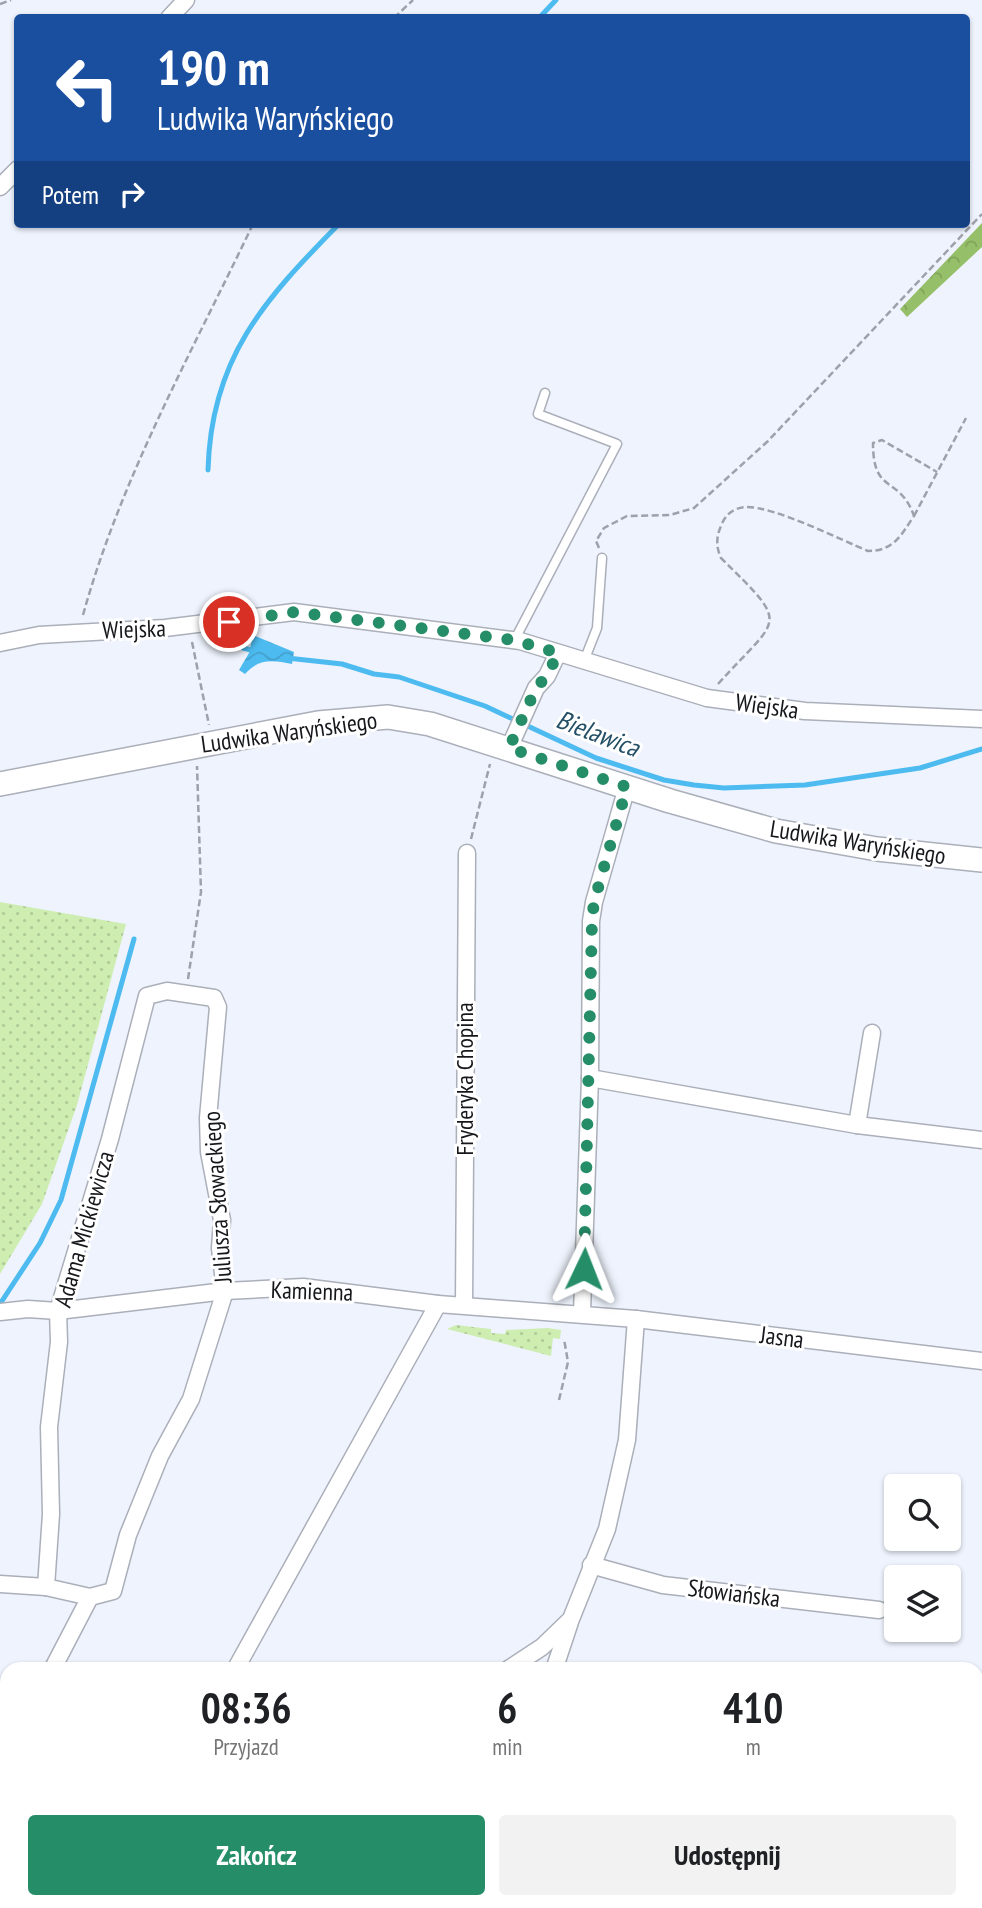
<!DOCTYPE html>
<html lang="pl">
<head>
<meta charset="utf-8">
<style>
  :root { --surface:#fff; --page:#f2f2f2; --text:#202124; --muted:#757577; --accent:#268d69 }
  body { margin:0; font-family:"PT Sans Narrow",sans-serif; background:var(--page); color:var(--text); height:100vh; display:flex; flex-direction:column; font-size:26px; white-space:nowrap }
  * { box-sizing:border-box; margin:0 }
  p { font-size:23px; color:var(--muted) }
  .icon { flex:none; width:38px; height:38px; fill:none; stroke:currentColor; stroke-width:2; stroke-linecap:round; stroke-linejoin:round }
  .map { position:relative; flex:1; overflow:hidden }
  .sheet { position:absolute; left:0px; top:1662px; width:984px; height:247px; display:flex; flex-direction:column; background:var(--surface); border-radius:21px 21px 0 0; box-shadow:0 2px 5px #0004 }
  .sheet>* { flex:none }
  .hud { position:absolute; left:14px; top:14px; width:956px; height:214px; border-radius:7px; box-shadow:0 2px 5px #0004; background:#1a4fa0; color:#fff; overflow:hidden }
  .controls { position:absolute; left:884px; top:1474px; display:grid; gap:14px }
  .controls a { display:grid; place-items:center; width:77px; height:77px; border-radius:7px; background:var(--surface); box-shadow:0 2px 5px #0004; font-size:35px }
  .pin { position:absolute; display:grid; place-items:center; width:60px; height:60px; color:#fff; margin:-30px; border:4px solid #fff; border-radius:50%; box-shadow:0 2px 7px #0007 }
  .me { position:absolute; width:77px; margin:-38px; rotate:2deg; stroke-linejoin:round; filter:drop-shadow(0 0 5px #0008) }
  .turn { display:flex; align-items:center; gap:24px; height:147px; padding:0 28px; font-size:32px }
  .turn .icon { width:91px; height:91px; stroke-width:2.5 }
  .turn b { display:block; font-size:49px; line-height:60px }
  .then { display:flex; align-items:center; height:66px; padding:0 28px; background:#0003; gap:14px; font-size:26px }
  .eta { display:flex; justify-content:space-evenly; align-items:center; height:119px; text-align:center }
  .eta b { font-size:42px; font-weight:800; line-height:49px }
  .cta { display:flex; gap:14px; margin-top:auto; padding:14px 28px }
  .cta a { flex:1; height:80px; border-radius:7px; background:var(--accent); color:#fff; font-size:28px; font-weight:800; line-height:80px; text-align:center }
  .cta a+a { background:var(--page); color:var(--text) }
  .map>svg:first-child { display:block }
  .green { fill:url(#green-dots) }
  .forest { fill:url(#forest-crowns) }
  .water { fill:url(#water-waves) }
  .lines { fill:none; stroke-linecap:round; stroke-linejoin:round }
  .stream { stroke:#4dbbf0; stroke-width:5 }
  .service-casing { stroke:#abafb9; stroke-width:11 }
  .minor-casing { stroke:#abafb9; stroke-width:19 }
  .secondary-casing { stroke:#abafb9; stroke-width:26 }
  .path { stroke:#9ea1a9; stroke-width:2.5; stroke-dasharray:7 3.5; stroke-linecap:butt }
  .service { stroke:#fff; stroke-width:8 }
  .minor { stroke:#fff; stroke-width:16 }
  .secondary { stroke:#fff; stroke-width:23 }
  .rail { stroke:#4e5056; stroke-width:5; stroke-dasharray:3.5 7; stroke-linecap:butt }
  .route { stroke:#268d69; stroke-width:12; stroke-dasharray:0 21.6 }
  .labels { text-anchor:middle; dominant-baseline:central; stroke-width:6; stroke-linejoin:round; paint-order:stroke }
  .street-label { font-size:24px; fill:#16171b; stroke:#fff }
  .water-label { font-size:26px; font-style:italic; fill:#235066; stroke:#fff }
</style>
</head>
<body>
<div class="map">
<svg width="982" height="1908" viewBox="0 0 982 1908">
  <defs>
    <pattern id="green-dots" width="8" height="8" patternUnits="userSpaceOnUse" patternTransform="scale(1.75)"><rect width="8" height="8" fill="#ceedb1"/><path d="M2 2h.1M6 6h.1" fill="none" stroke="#b0ca98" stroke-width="1.8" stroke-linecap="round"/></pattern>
    <pattern id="forest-crowns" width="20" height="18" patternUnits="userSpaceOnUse" patternTransform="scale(1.75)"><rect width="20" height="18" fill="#95bf68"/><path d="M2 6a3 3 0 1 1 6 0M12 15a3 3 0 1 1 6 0" fill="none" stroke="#80a35a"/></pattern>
    <pattern id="water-waves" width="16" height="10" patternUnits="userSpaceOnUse" patternTransform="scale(1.75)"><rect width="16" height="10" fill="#4dbbf0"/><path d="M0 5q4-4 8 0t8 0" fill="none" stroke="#42a0cd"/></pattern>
  </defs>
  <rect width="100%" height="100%" fill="#eef3fd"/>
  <g class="green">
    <path d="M0 902 126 924 77 1105 42 1204 0 1274Z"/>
    <path d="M456 1325 491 1329V1333L505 1334 506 1330 548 1328 561 1330 560 1339 553 1338 551 1356 447 1329Z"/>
  </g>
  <path class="forest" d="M982 223V247L907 317 900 309Z"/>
  <path class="water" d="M253 635 294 652 292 664C273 660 259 658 245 674L239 670 249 653Z"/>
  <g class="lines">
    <g class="stream">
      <path d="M539 18 556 0"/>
      <path d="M208 470C211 358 264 300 339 224"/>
      <path d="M208 638 254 651"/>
      <path d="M287 658 342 664 374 674 399 677 485 706 596 758 664 780 694 785 724 788 805 785 920 768 982 749"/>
      <path d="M0 1304 40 1243 61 1200 134 939"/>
    </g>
    <defs>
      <g id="service">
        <path d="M514 641 617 444 538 414 545 393"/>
        <path d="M584 661 597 628 602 558"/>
      </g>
      <g id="minor">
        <path d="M169 18 186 0"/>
        <path d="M0 187 18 169"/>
        <path d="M0 643 39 635 165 628 294 612 520 641 707 698 805 711 982 719"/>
        <path d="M509 748 536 688 547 676 558 653"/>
        <path d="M167 991 214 998 218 1007 208 1118 209 1152 222 1220 220 1248 225 1291 191 1399 160 1456 128 1535 113 1591 90 1597 46 1587 51 1514 49 1427 59 1342 58 1311 110 1139 147 996Z"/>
        <path d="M590 1078 857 1125 982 1140"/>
        <path d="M857 1125 872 1033"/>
        <path d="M464 1305 467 853"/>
        <path d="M0 1312 28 1309 58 1311 225 1291 303 1287 438 1304 636 1319 982 1361"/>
        <path d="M582 1313 590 1078 591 921 594 902 627 787"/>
        <path d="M591 1565 663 1585 879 1610"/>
        <path d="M0 1584 46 1587"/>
        <path d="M52 1670 90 1597"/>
        <path d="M235 1670 438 1304"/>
        <path d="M507 1670 542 1647 571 1619 607 1529 627 1440 636 1319"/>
        <path d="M554 1670 570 1622"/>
        <path d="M0 1758 7 1747"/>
        <path d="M976 1781 982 1772"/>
        <path d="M460 1902 471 1908"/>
        <path d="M108 1908 111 1902"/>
        <path d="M363 1908 366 1902"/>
        <path d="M852 1908 857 1902"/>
      </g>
      <path id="secondary" d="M0 784 318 723 388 717 430 724 670 801 776 831 877 849 982 860"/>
    </defs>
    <use href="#service" class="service-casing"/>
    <use href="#minor" class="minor-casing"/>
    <use href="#secondary" class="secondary-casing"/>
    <g class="path">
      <path d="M0 4 11 0"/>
      <path d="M394 18 413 0"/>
      <path d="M914 516 966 418"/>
      <path d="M599 548 596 541 604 528 627 516 670 515 694 508 768 441 982 214"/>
      <path d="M83 615C121 478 192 352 253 224"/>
      <path d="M192 642 209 725"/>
      <path d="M718 684C780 615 792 628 721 558 716 547 716 537 721 526 725 515 733 508 745 507 774 506 839 539 868 551 894 551 901 535 914 516 899 474 873 496 873 443L882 440 937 472"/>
      <path d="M471 839 490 764"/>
      <path d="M188 979 201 892 197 766"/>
      <path d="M559 1400 568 1362 564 1339"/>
      <path d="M953 1902 958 1908"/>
    </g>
    <use href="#service" class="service"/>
    <use href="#minor" class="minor"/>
    <use href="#secondary" class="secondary"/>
    <g class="rail">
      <path d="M976 1874 982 1872"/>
      <path d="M903 1908 914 1902"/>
    </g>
  </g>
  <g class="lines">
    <path class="route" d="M229 622 294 612 514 640 558 653 547 676 536 688 509 748 627 787 594 902 592 920 584 1269"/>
  </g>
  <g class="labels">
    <g class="street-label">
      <text transform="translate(134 629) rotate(-2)">Wiejska</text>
      <text transform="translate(767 706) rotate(8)">Wiejska</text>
      <text transform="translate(289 732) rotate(-8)">Ludwika Waryńskiego</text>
      <text transform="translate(858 842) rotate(9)">Ludwika Waryńskiego</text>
      <text transform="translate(464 1079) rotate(-90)">Fryderyka Chopina</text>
      <text transform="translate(217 1197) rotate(-94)">Juliusza Słowackiego</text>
      <text transform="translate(84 1229) rotate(-74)">Adama Mickiewicza</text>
      <text transform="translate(312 1291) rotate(2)">Kamienna</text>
      <text transform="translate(782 1337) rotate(7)">Jasna</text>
      <text transform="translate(734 1593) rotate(7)">Słowiańska</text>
    </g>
    <g class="water-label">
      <text transform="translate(598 733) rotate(21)">Bielawica</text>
    </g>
  </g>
</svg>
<div class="controls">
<a><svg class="icon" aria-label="search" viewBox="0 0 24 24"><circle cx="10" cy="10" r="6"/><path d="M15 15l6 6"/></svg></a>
<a><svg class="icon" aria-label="layers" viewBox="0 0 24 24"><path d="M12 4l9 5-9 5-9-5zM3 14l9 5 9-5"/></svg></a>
</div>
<div class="pin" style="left:229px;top:622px;background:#d93025"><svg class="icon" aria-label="arrive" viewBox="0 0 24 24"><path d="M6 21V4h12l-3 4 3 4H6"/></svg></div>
<svg class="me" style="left:584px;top:1269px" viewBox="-20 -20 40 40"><path d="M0-17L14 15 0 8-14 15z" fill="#268d69" stroke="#fff" stroke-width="4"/></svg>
<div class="hud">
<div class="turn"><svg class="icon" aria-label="left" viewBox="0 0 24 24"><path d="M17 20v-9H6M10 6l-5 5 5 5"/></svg><div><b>190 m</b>Ludwika Waryńskiego</div></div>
<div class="then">Potem<svg class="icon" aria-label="right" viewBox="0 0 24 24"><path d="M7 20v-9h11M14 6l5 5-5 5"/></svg></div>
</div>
<section class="sheet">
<div class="eta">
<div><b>08:36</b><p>Przyjazd</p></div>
<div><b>6</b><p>min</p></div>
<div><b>410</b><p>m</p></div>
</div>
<div class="cta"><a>Zakończ</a><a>Udostępnij</a></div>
</section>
</div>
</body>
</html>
